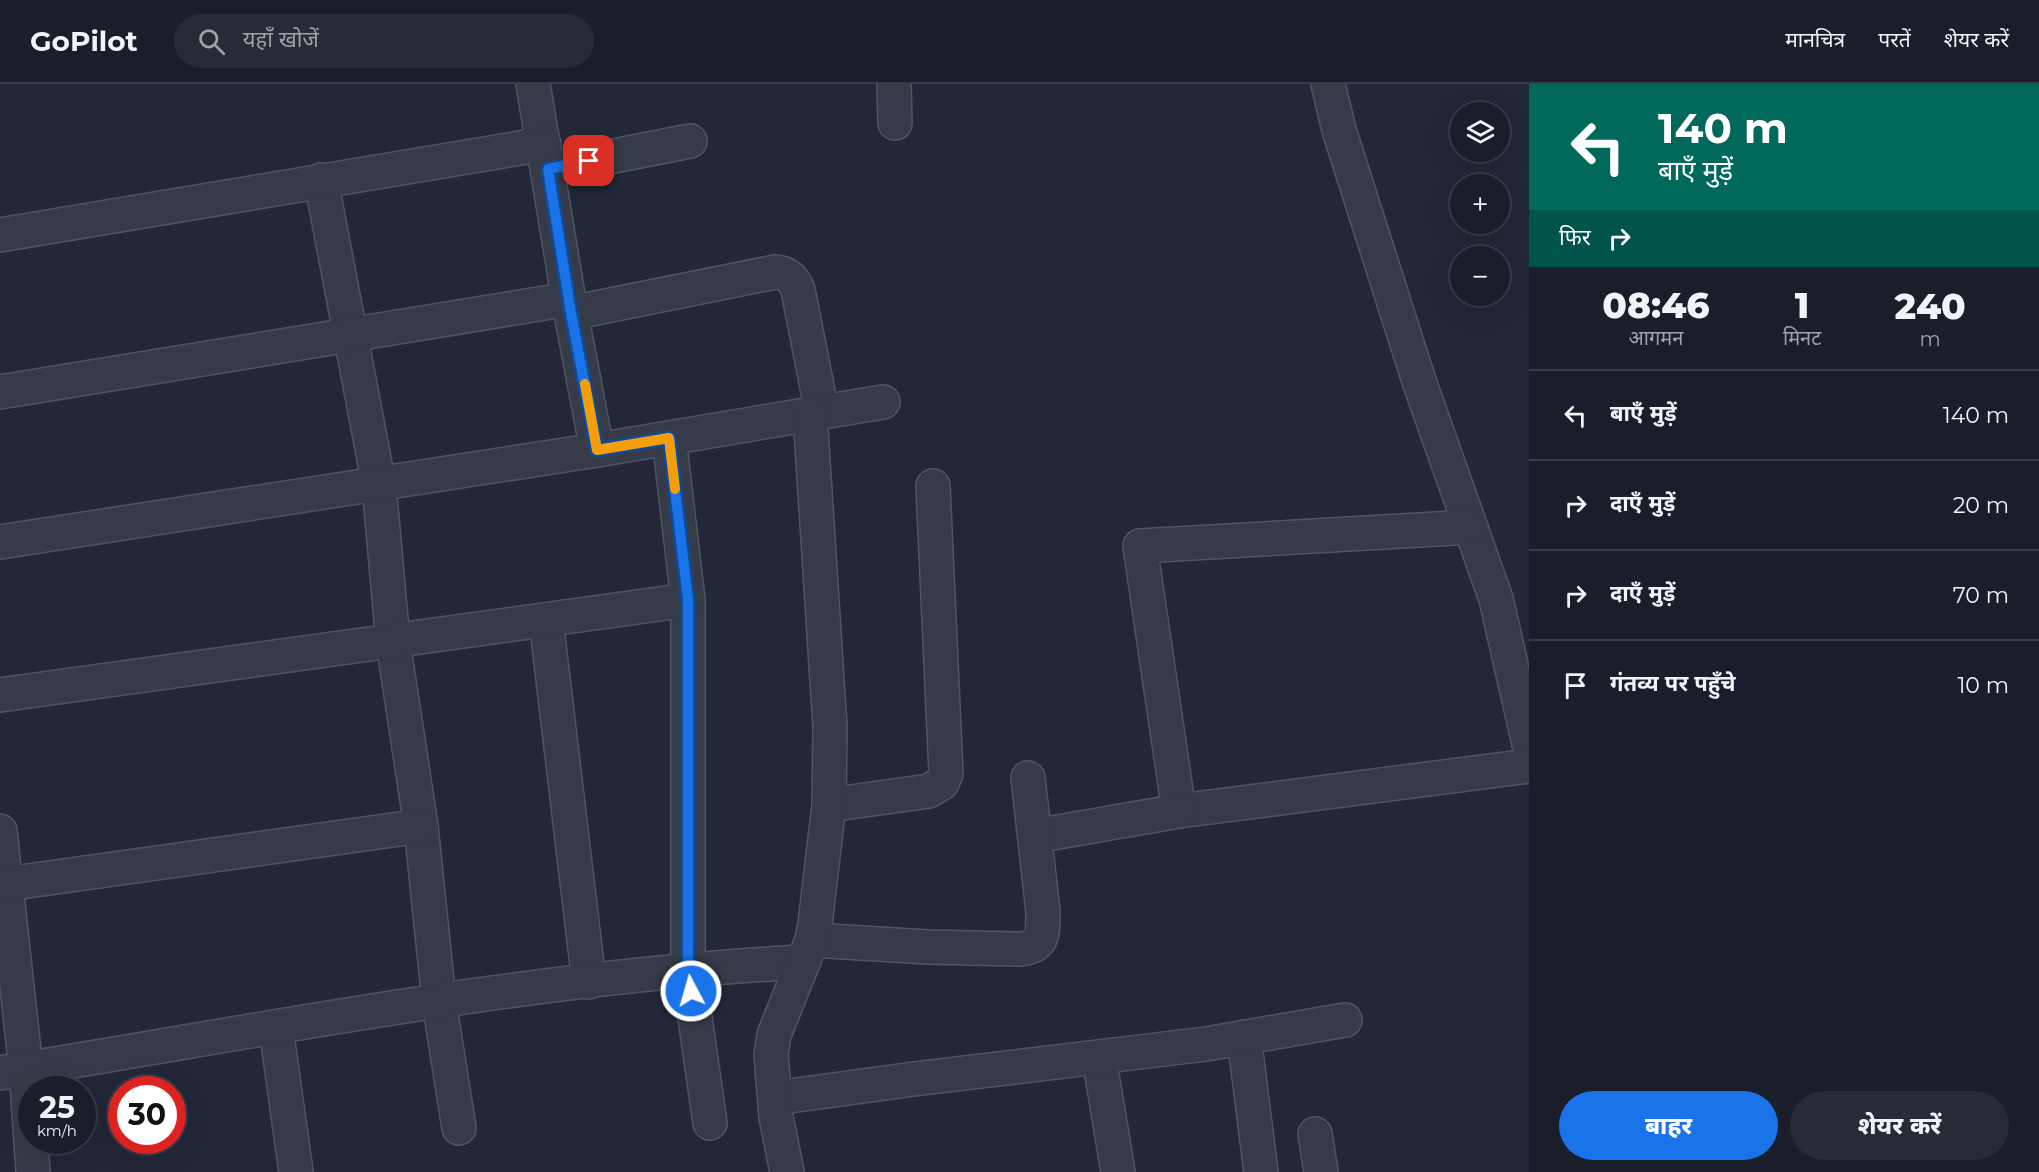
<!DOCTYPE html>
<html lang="hi">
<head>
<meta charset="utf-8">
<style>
  :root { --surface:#1a1e2a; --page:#272b36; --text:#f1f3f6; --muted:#9fa2a8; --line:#383c47; --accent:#1a73e8 }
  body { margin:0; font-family:Montserrat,"Noto Sans Devanagari",sans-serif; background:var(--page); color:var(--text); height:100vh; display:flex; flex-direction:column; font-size:22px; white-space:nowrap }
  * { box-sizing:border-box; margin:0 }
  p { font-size:20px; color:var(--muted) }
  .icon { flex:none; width:33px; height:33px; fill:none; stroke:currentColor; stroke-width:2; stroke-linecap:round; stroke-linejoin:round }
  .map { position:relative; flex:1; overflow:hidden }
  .side { display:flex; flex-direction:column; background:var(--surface); width:510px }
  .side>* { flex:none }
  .banner { background:#00695c; color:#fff; overflow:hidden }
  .fabs { position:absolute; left:1450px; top:18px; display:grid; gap:12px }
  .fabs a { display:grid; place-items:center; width:60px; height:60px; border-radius:50%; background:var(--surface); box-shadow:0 6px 24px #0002,0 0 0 2px var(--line); font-size:30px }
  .speed { position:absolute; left:18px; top:992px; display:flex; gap:12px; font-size:30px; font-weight:700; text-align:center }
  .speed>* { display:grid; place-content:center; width:78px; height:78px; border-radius:50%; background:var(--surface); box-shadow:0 6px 24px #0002,0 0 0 2px var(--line); line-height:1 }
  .speed small { font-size:15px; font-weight:400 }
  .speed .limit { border:9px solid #d22; background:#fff; color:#111 }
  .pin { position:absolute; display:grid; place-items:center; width:51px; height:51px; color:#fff; margin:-26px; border-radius:12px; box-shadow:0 3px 9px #0006 }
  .me { position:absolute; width:66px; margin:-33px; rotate:354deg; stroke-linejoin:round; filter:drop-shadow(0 0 4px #0008) }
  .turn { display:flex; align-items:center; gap:21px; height:126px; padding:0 30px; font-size:27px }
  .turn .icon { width:78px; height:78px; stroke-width:2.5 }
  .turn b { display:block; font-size:42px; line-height:51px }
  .then { display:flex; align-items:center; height:57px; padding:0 30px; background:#0003; gap:12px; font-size:22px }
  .eta { display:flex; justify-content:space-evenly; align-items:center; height:102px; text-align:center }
  .eta b { font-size:36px; font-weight:800; line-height:42px }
  .action { display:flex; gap:12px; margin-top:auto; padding:12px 30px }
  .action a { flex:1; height:69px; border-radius:36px; background:var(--accent); color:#fff; font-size:24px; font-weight:800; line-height:69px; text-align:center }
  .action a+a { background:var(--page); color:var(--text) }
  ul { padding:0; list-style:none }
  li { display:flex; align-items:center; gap:18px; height:90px; padding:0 30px; border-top:2px solid var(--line) }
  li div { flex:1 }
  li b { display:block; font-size:22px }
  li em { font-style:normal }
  header { display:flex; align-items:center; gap:36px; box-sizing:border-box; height:84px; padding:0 30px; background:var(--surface); border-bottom:2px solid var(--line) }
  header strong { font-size:28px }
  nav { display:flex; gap:33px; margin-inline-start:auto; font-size:21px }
  .search { width:420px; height:54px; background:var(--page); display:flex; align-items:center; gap:15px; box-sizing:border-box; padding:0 21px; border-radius:33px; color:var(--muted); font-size:22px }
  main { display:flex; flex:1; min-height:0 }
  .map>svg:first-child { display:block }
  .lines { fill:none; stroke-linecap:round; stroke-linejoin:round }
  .minor-casing { stroke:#505563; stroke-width:36 }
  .minor { stroke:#353b48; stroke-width:33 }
  .route-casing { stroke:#114b97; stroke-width:15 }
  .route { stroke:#1a73e8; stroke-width:10 }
  .slow { stroke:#f59e0b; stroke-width:10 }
</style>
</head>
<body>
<header>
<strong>GoPilot</strong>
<div class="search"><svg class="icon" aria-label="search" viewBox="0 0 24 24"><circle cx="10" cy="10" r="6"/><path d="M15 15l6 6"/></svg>यहाँ खोजें</div>
<nav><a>मानचित्र</a><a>परतें</a><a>शेयर करें</a></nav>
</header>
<main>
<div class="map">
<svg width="1529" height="1088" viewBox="0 0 1529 1088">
  <rect width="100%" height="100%" fill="#222838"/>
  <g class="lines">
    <defs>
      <g id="minor">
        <path d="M533 0 571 229 597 366"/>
        <path d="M894 0 895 39"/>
        <path d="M1328 0 1339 46 1419 297 1496 515 1529 660"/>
        <path d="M548 85 690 57"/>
        <path d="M321 96 379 401 393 558 421 742 439 917 459 1044"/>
        <path d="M0 151 544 60"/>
        <path d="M571 229 775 188C788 189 793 194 798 206L822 328"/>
        <path d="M0 308 569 215"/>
        <path d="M669 354 688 516V885L710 1039"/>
        <path d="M1471 443 1140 462 1179 727 1529 682"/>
        <path d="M0 458 597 366 883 318"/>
        <path d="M546 536 589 898"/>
        <path d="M0 611 688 516"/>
        <path d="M829 721 929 707 942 699 946 690 933 402"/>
        <path d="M0 747 26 985 33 1088"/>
        <path d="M1035 752 1179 727"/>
        <path d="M6 800 421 742"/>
        <path d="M812 856 928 863 1021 865C1046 861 1042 849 1043 828L1028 694"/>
        <path d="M276 944 296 1088"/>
        <path d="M1244 953 1261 1088"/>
        <path d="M1099 973 1118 1088"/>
        <path d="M0 989C266 946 534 892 803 878"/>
        <path d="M775 1014 914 995 1206 960 1345 936"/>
        <path d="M1315 1050 1321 1088"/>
        <path d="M787 1088 776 1033 771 970 774 951 812 856 815 840 829 721 830 643 810 330"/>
      </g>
    </defs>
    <use href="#minor" class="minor-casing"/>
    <use href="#minor" class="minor"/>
  </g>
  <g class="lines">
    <defs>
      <path id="route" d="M589 77 548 85 571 229 597 366 669 354 688 516V885L691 907"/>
    </defs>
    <use href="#route" class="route-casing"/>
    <use href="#route" class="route"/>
    <path class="slow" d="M585 300 597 366 669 354 675 405"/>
  </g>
</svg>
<div class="fabs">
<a><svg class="icon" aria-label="layers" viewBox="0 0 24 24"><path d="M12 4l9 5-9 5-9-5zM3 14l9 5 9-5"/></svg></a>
<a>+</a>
<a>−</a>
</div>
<div class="speed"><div>25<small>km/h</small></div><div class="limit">30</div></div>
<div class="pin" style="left:589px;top:77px;background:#d93025"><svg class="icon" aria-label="arrive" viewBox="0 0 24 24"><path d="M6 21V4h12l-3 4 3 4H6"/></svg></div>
<svg class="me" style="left:691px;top:907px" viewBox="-20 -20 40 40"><circle r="17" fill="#1a73e8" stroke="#fff" stroke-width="3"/><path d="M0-11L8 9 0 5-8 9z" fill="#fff"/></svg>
</div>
<section class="side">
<div class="banner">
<div class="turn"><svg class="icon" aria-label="left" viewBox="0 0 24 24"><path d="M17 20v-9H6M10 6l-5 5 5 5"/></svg><div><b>140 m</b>बाएँ मुड़ें</div></div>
<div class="then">फिर<svg class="icon" aria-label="right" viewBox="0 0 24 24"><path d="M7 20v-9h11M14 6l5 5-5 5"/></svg></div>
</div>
<div class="eta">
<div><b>08:46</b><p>आगमन</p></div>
<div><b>1</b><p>मिनट</p></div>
<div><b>240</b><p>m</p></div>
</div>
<ul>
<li><svg class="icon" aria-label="left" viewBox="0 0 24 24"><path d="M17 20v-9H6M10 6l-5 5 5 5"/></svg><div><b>बाएँ मुड़ें</b></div><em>140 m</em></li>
<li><svg class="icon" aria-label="right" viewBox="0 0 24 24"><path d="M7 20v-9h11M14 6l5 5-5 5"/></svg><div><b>दाएँ मुड़ें</b></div><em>20 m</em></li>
<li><svg class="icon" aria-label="right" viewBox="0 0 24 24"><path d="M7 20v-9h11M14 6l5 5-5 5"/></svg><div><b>दाएँ मुड़ें</b></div><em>70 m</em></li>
<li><svg class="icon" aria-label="arrive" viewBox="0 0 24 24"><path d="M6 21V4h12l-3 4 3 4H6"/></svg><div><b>गंतव्य पर पहुँचे</b></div><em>10 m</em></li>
</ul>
<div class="action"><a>बाहर</a><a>शेयर करें</a></div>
</section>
</main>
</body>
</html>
